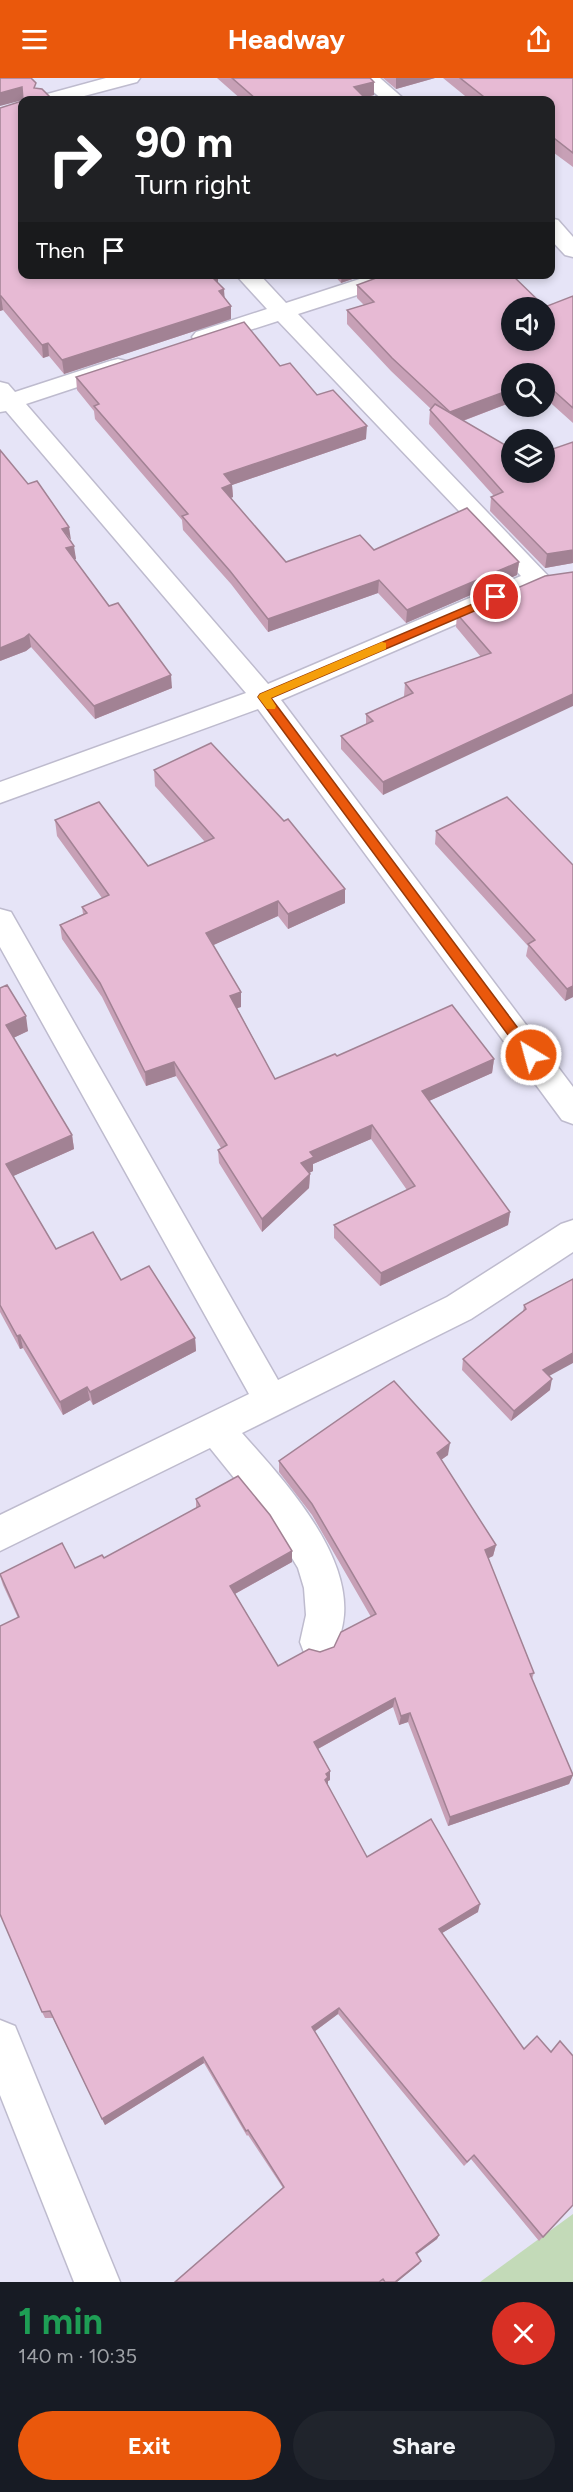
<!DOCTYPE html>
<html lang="en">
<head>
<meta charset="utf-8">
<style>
  :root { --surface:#171b24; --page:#20242c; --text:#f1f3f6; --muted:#9ea1a6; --accent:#ea580c }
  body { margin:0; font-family:Figtree,sans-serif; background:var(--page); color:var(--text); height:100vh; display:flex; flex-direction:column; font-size:22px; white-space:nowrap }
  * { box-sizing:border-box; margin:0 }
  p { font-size:20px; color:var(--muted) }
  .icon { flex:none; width:33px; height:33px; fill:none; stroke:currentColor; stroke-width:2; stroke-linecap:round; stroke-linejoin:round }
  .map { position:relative; height:2204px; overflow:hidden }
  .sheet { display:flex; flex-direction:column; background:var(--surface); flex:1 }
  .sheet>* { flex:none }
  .top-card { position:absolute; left:18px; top:18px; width:537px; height:183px; border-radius:12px; box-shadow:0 3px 9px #0003; background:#202124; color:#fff; overflow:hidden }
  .tools { position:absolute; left:501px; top:219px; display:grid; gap:12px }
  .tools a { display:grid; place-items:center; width:54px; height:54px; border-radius:50%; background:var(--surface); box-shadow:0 3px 9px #0003; font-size:30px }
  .pin { position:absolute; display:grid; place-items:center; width:51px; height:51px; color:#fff; margin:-26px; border:3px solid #fff; border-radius:50%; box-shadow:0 2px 6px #0007 }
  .me { position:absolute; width:66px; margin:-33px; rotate:323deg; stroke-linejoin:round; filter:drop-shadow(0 0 4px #0008) }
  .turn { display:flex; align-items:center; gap:21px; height:126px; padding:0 18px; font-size:27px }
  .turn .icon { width:78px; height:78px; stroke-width:2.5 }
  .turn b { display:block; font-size:42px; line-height:51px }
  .then { display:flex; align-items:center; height:57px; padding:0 18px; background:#0003; gap:12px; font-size:22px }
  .round { display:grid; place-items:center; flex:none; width:63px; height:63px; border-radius:32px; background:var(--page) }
  .summary { display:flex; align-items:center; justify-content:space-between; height:102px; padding:0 18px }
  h1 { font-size:36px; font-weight:700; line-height:45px; color:#1e9e55 }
  .button { display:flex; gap:12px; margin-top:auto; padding:12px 18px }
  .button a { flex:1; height:69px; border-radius:36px; background:var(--accent); color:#fff; font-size:24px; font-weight:700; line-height:69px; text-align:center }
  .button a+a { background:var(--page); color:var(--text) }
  header { display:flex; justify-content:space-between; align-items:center; height:78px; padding:0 18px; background:var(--accent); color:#fff; font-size:27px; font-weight:700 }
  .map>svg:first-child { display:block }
  .green { fill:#c3dab8 }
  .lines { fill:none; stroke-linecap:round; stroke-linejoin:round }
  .street-casing { stroke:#bebbce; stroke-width:3 }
  .street { fill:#fff; fill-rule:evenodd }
  .wall { fill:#c7a0b6 }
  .shaded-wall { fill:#a28294 }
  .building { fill:#e7bad4; stroke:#a28294; stroke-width:1.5; fill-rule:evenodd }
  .route { fill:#ea580c; stroke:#983908; stroke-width:1.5 }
  .slow { fill:#f59e0b }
</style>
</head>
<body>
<header><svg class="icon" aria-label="menu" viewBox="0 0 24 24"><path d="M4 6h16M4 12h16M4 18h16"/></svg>Headway<svg class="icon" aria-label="share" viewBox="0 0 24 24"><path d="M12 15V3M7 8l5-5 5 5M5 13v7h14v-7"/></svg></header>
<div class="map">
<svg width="573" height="2204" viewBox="0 0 573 2204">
  <rect width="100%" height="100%" fill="#e6e4f7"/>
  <path class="green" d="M573 2136V2204H480Z"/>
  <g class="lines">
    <defs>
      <g id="street">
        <path d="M106 0H140L137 4 69 22H37L40 18Z"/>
        <path d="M357 0H380L405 22H383Z"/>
        <path d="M550 140 558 142 573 159V179L565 177 550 161Z"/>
        <path d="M235 196H259L286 225 375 196H410L407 201 298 236 551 501 547 507 281 622 573 1009V1046L562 1042 258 631 0 725V704L246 615 6 333 0 334V304L8 306 15 314 110 283 118 281 126 283 130 288 126 293 26 326 268 606 521 498 278 243 212 264 204 266 196 264 192 259 196 254 267 231Z"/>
        <path d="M0 831 11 834 278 1302 447 1219 561 1146 573 1142V1174L471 1241 242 1355C282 1400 349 1472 344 1537 343 1551 338 1564 333 1577L319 1582 305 1577 300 1564 306 1537 304 1510 298 1490 272 1447 210 1370 0 1473V1437L249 1316 0 869Z"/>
        <path d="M0 1942 15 1948 120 2204H74L0 2017Z"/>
      </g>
    </defs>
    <use href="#street" class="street-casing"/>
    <use href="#street" class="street"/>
  </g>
  <g class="wall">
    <path d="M217 0H370L374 17 365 20V22H242Z"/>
    <path d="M383 0H435L396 11Z"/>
    <path d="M443 0H573V89L550 72V22H470Z"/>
    <path d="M0 30 22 196H218V205L225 220 231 228V241L64 296 49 278 43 280 3 232 0 233Z"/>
    <path d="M333 196H367L341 205Z"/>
    <path d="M357 207 545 229 573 218V345L544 319V296H512V324L463 343 512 394 573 364V485L545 490 490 433 491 419 494 418 429 346 430 332 431 331 391 293 347 246V232L364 227 357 220Z"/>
    <path d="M280 288 317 317 366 361 232 407 233 419 231 420 286 484 374 472 519 484 517 497 406 545 378 515 268 554 231 506 183 452 182 442 95 341 94 333 77 312 76 299Z"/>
    <path d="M71 462 76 481H74L172 610 95 641 31 569 26 573 0 583Z"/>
    <path d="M573 494 383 717 341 671V658L366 647V636L405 619 404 618 405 605 481 579 456 549 457 536Z"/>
    <path d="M154 692 345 825 288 851 278 838 213 867 241 914V929L237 930 275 1001 337 978 494 981 492 995 429 1023 510 1134 508 1147 380 1208 334 1160V1147L407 1112 371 1061 313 1086V1093L309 1095 310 1096 309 1110 262 1154 219 1085 218 1072 221 1070 176 998 146 1008 102 919 62 861 60 847 83 836 82 829 102 820 57 758 55 742 148 788 205 764 155 708Z"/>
    <path d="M436 753 573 787V919L565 923 526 878 528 868 435 766Z"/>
    <path d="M0 910 28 953 13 960 72 1057 74 1071 13 1098 56 1171 121 1202 195 1260 196 1273 93 1327 90 1322 63 1337 23 1270 20 1271 0 1234Z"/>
    <path d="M573 1201 549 1298 550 1312 511 1343 462 1292 463 1281 523 1234 524 1227Z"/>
    <path d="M448 1377 441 1382 496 1467 493 1478 488 1480 534 1595 532 1601 573 1697 569 1706 448 1748 408 1644 399 1647 393 1629 318 1671 330 1693V1702L328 1703V1708L367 1779 478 1834 442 1855 573 2127 539 2163 471 2081 464 2088 338 1936 314 1954 439 2157 437 2161 417 2176 419 2186 397 2204H175L283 2110 248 2057 247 2058 204 1985 105 2047 53 1940H45L42 1934 18 1540 3 1507 0 1498 75 1490 104 1480 196 1430V1421L292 1473V1484L235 1516 278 1588 334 1569 371 1539 312 1437 279 1394V1383Z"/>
  </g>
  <g class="shaded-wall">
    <path d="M396 0H435L396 11Z"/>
    <path d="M374 4V17L354 22V9Z"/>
    <path d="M22 9 23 22 0 28V15Z"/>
    <path d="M212 196H218V208L210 197Z"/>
    <path d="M342 196H367L341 205Z"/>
    <path d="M224 211 225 225 219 213Z"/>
    <path d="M1 218 3 232 0 233V219Z"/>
    <path d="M231 228V241L64 296 62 282Z"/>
    <path d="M48 265 49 278 43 280 42 267Z"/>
    <path d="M512 311V324L449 348 450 334Z"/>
    <path d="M367 348 366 361 232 407 233 419 222 423V410L224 396Z"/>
    <path d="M69 449 71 462 62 451Z"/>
    <path d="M74 468 76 481 67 483 66 470Z"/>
    <path d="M573 472V485L545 490 547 476Z"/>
    <path d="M519 484 517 497 406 545 407 532Z"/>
    <path d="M379 502 378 515 268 554V541Z"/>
    <path d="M29 556 31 569 26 573 0 583V570Z"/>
    <path d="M171 597 172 610 95 641 94 628Z"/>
    <path d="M573 616V628L383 717V704Z"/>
    <path d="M345 811V825L288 851V836Z"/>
    <path d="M278 823V838L207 870 206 855Z"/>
    <path d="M573 908V919L565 923 567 911Z"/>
    <path d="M241 914V929L231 932 230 918Z"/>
    <path d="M26 938 28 953 9 962 6 947Z"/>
    <path d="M494 981 492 995 420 1027 422 1013Z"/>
    <path d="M174 984 176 998 146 1008 145 994Z"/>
    <path d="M372 1047 371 1061 313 1086V1093L301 1099V1085L310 1074Z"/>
    <path d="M72 1057 74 1071 9 1100 6 1086Z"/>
    <path d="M310 1096 309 1110 262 1154V1141Z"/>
    <path d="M510 1134 508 1147 380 1208 381 1195Z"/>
    <path d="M20 1257 23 1270 20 1271 17 1258Z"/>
    <path d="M195 1260 196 1273 93 1327 90 1314Z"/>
    <path d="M573 1275V1285L540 1303 543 1292Z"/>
    <path d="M552 1301 550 1312 511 1343 514 1333Z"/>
    <path d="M87 1309 90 1322 63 1337 60 1324Z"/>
    <path d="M450 1365 448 1377 435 1386 437 1375Z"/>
    <path d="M496 1467 493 1478 483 1483 485 1472Z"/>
    <path d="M292 1473V1484L231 1518 230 1508Z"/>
    <path d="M395 1620 393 1629 314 1673V1664Z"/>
    <path d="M410 1635 408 1644 399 1647 401 1638Z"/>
    <path d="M330 1693V1702L328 1703V1708L324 1711 326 1696Z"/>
    <path d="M573 1697 569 1706 448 1748 450 1739Z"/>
    <path d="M480 1826 478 1834 437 1858 439 1851Z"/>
    <path d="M339 1930 338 1936 311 1956 312 1949Z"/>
    <path d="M203 1979 204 1985 105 2047 102 2041Z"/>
    <path d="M439 2157 437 2161 414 2178 416 2175Z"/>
    <path d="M421 2183 419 2186 397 2204H395Z"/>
  </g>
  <g class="building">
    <path d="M0 0H31L36 5 34 10 42 11 53 22H23L22 9 0 15Z"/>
    <path d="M232 0H370L374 4 354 9 365 20 360 22H361H257Z"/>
    <path d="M460 0H573V75L550 57V22H488Z"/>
    <path d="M22 23V196H212L210 197 224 211 219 213 231 228 62 282 48 265 42 267 1 218 0 219V30Z"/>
    <path d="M387 196H511L545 229 573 218V330L544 304V296H512V311L450 334 392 280 347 232 374 224 357 207ZM512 230H544V262H512Z"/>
    <path d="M244 244 280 288 290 285 317 317 333 312 367 348 224 396 232 406 222 410 286 484 360 457 374 472 467 430 519 484 407 532 379 502 268 541 230 493 182 438 188 436 94 328 99 326 76 299Z"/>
    <path d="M435 326 512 371V394H544V374L573 364V472L547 476 491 419 503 414 430 332Z"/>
    <path d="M0 372 28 406 37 403 69 449 62 451 74 468 66 470 109 528 118 525 171 597 94 628 29 556 24 560 0 570Z"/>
    <path d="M573 494V616L383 704 341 658 373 643 366 636 413 615 405 605 491 575 457 536 545 498Z"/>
    <path d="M211 665 284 743 288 741 345 811 288 836 278 823 206 855 241 914 230 918 275 1001 335 976 337 978 452 927 494 981 422 1013 510 1134 381 1195 334 1147 415 1108 372 1047 310 1074 314 1079 301 1085 310 1096 262 1141 218 1072 227 1067 174 984 145 994 100 905 60 847 87 835 82 829 109 817 55 742 99 724 148 788 214 760 154 692Z"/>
    <path d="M507 719 573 787V908L567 911 528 866 535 862 436 753Z"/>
    <path d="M7 907 26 938 6 947 72 1057 6 1086 56 1171 93 1154 121 1202 149 1188 195 1260 90 1314 87 1309 60 1324 20 1257 17 1258 0 1227V910Z"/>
    <path d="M573 1201V1275L543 1292 552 1301 514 1333 463 1281 526 1231 524 1227Z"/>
    <path d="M394 1303 450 1365 437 1375 496 1467 485 1472 534 1595 530 1596 573 1697 450 1739 410 1635 401 1638 395 1620 314 1664 330 1693 326 1696 328 1699 325 1702 367 1779 431 1741 480 1826 439 1851 524 1971 537 1958 551 1974 560 1963 573 1978V2127L543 2159 474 2077 467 2084 339 1930 312 1949 439 2157 416 2175 421 2183 395 2204H385L383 2201 379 2204H175L284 2109 248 2052 246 2053 203 1979 102 2041 50 1933 42 1934 0 1836V1548L19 1539 0 1496 62 1465 75 1490 102 1477 104 1480 200 1428 196 1421 238 1398 270 1437 292 1473 230 1508 278 1588 309 1571 320 1574 334 1569 341 1554 376 1536 312 1426 279 1383Z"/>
  </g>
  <path class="route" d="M496 516 500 517V522L271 620 535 973 537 977 535 981H526L258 619 260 616Z"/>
  <path class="slow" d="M382 564 386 565V571L271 620 276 628 275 631H267L258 619 260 616Z"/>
</svg>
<div class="tools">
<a><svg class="icon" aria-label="sound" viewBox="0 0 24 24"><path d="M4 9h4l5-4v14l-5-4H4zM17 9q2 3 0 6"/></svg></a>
<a><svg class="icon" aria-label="search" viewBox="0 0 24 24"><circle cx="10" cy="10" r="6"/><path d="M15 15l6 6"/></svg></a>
<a><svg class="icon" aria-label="layers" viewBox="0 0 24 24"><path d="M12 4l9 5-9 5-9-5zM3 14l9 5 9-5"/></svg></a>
</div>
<div class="pin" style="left:496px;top:519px;background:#d93025"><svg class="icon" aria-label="arrive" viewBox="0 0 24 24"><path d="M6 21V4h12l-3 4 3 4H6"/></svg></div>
<svg class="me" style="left:531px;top:977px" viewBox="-20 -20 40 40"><circle r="17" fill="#ea580c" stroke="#fff" stroke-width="3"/><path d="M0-11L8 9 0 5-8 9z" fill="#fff"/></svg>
<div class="top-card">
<div class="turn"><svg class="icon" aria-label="right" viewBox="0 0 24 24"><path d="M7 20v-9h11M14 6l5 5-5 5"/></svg><div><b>90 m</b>Turn right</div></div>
<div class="then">Then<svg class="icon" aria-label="arrive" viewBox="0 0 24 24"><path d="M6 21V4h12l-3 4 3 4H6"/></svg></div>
</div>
</div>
<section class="sheet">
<div class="summary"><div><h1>1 min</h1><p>140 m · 10:35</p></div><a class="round" style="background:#d93025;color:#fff"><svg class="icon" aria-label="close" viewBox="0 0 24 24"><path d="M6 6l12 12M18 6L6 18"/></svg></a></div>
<div class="button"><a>Exit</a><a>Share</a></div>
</section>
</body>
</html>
